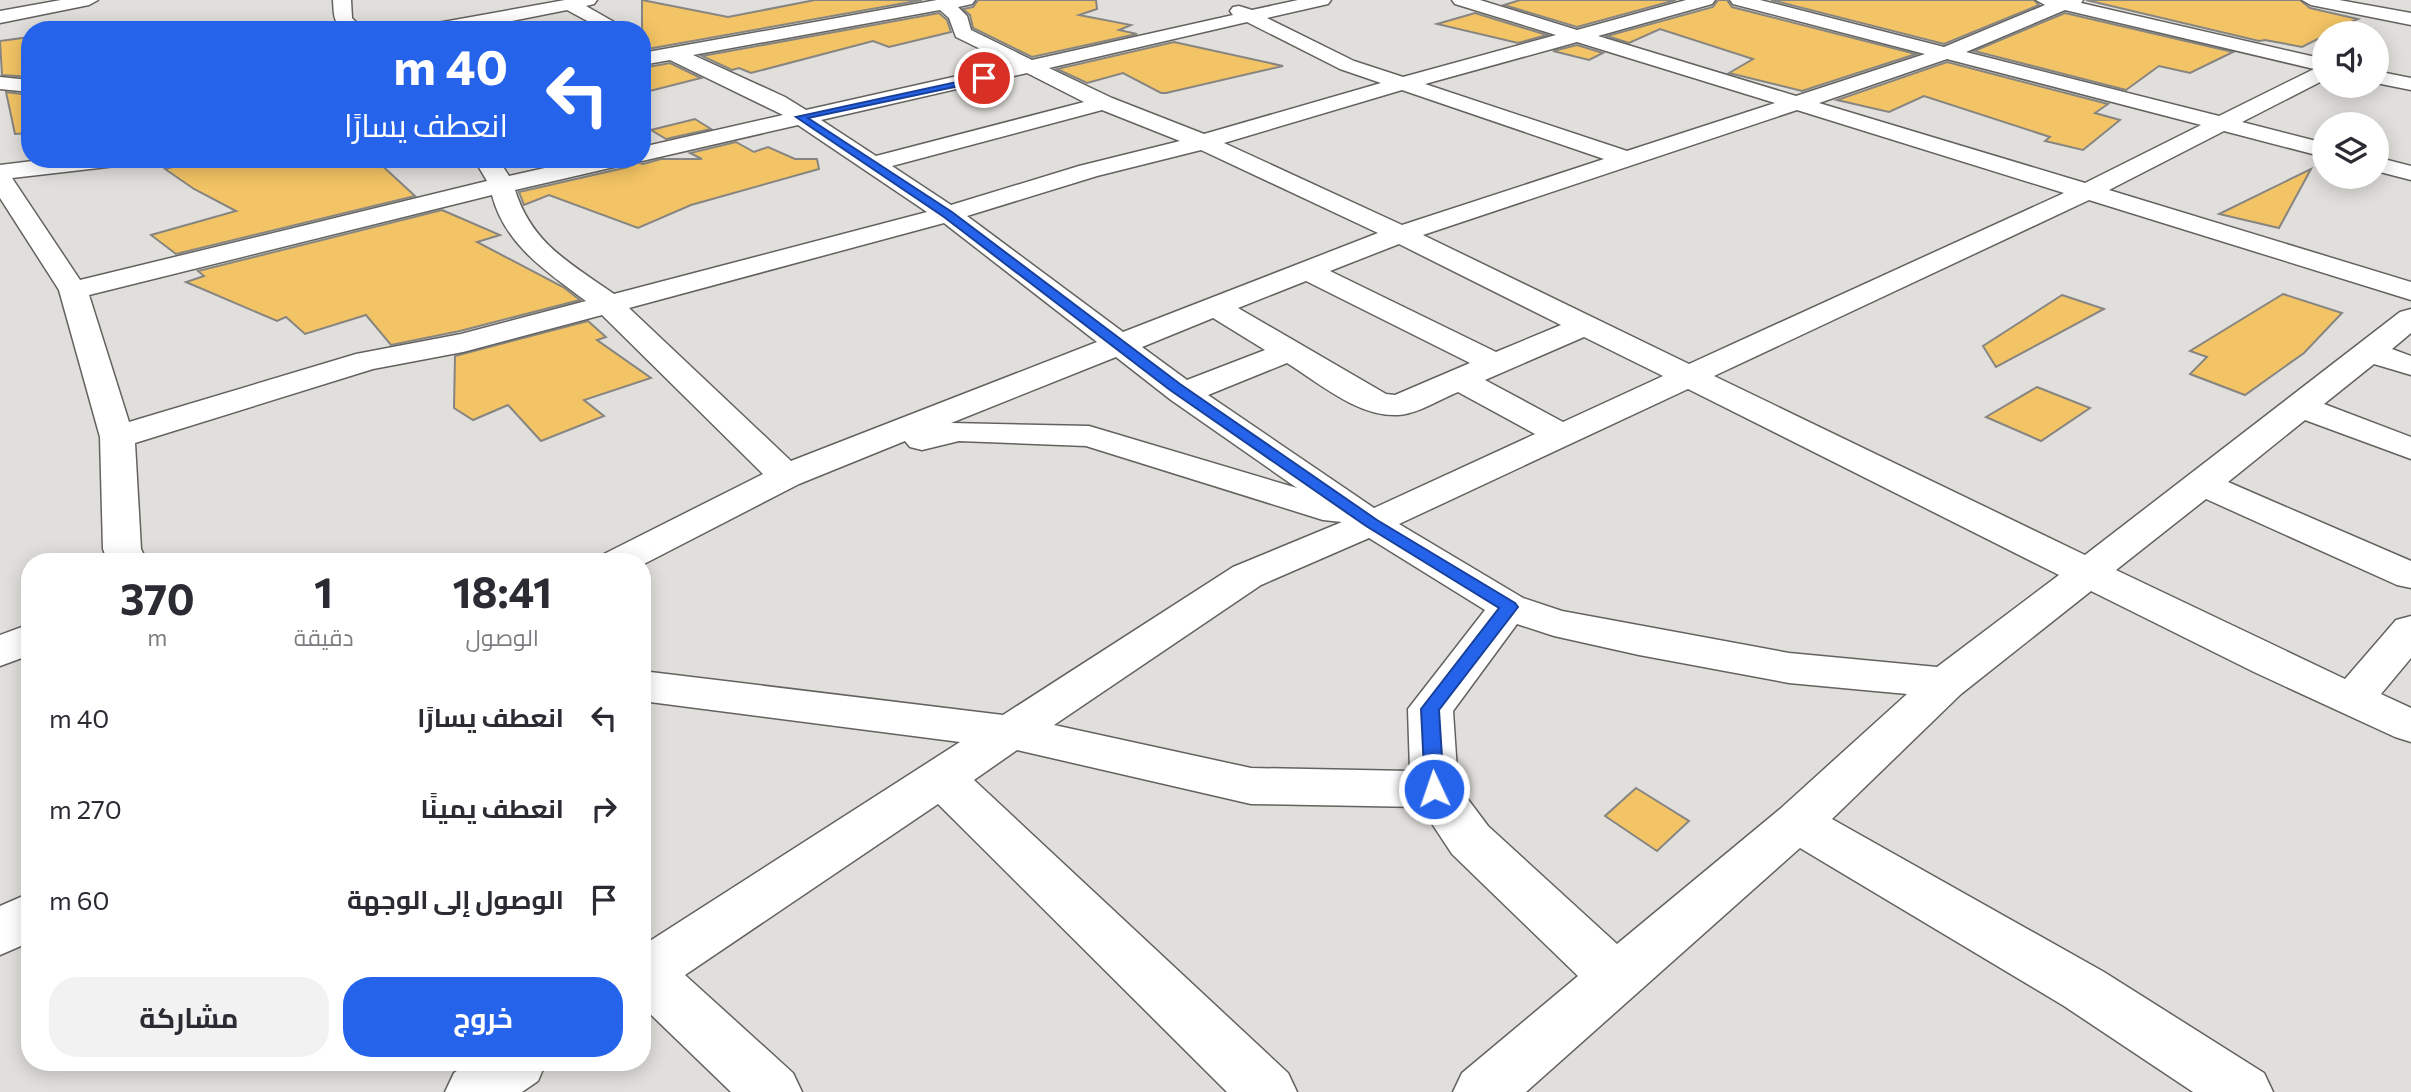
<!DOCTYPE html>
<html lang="ar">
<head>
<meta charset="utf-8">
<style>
  :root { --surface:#fff; --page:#f2f2f3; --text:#2b2b33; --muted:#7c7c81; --accent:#2563eb }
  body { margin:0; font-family:Commissioner,Cairo,sans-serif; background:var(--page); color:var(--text); direction:rtl; height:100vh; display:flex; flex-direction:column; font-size:26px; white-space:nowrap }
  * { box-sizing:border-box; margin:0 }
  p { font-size:23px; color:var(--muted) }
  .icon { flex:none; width:38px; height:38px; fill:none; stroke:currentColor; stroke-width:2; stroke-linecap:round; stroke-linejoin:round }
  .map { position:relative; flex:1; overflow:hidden; direction:ltr }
  .details { position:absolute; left:21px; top:553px; width:630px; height:518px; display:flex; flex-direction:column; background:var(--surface); border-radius:28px; box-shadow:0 4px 18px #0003; direction:rtl }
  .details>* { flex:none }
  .hud { position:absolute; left:21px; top:21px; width:630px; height:147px; border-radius:28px; box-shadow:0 4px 18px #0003; direction:rtl; background:#2563eb; color:#fff; overflow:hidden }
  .fabs { position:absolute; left:2312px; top:21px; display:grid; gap:14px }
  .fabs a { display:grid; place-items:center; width:77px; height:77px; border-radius:50%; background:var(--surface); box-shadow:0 4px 18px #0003; font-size:35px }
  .pin { position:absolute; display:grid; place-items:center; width:60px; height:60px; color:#fff; margin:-30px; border:4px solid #fff; border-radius:50%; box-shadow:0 2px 7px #0007 }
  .me { position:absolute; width:77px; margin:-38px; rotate:357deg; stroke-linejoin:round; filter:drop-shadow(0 0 5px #0008) }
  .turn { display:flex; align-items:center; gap:24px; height:147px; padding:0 28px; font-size:32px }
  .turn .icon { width:91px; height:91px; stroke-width:2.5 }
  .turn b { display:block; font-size:49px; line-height:60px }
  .eta { display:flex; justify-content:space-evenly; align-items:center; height:119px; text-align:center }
  .eta b { font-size:42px; font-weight:700; line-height:49px }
  .action { display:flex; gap:14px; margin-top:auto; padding:14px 28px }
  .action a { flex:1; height:80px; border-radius:28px; background:var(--accent); color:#fff; font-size:28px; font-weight:700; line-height:80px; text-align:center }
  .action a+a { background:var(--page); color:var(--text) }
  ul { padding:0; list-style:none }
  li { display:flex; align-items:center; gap:21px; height:91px; padding:0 28px }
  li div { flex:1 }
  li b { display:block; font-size:26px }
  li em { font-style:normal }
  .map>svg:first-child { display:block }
  .building { fill:#f3c465; stroke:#878581; stroke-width:2 }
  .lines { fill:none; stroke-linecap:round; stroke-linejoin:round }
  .minor-casing { stroke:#63625e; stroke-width:3 }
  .minor { fill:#fff; fill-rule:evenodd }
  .route { fill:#2563eb; stroke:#184099; stroke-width:2 }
</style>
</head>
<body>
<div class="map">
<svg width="2411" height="1092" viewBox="0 0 2411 1092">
  <rect width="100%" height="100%" fill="#e1dfdb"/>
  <g class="building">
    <path d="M642 0 728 17 815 0H922L642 50Z"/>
    <path d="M978 0H1096L1097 9 1079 15 1131 25 1119 30 1137 34 1032 57 973 28 970 15 963 9 973 7Z"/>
    <path d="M1520 0H1676L1577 27 1504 5Z"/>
    <path d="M1718 0H1727L1732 7 1916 54 1802 91 1729 73 1753 59 1660 29 1629 43 1607 36 1713 7Z"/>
    <path d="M1771 0H2034L2039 5 1944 44Z"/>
    <path d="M2086 0H2300L2310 8 2358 19 2324 33V36L2302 47 2265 40 2259 41Z"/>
    <path d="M939 13 947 20 951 32 889 47 873 41 751 73 739 68 732 70 702 56Z"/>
    <path d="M1475 13 1547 35 1518 43 1437 24Z"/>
    <path d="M2065 13 2233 52 2190 73 2159 66 2126 90 1974 51Z"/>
    <path d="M30 37V77L2 75 0 41Z"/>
    <path d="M1174 42 1283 66 1166 93H1161L1123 73 1087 83 1057 69Z"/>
    <path d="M1577 45 1603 53 1589 60 1553 51Z"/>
    <path d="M1947 62 2108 104 2095 113 2120 120 2083 150 2045 141 2050 137 1924 96 1889 112 1837 100Z"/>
    <path d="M670 63 701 78 642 93V68Z"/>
    <path d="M6 92 30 95V133L15 134Z"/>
    <path d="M695 119 711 129 666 139 651 130Z"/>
    <path d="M736 142 754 152 768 147 795 159H817L819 169 691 205 638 228 549 195 524 205 519 192 628 167 633 161 643 164 661 159H702L690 153Z"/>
    <path d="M203 159H375L415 196 176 254 151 235 236 211 194 189 165 169Z"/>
    <path d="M2311 169 2279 228 2219 214Z"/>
    <path d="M442 210 500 235 477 242 563 287 580 300 460 331 391 345 366 315 305 334 286 317 277 321 186 282 204 276 198 271Z"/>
    <path d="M2283 294 2342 313 2304 353 2245 395 2190 374 2207 357 2190 351Z"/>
    <path d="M2062 295 2104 309 1996 367 1983 346Z"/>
    <path d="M588 321 606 337 597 340 651 378 584 400 604 416 541 441 508 405 473 420 454 408 455 356Z"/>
    <path d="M2037 387 2090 408 2041 441 1986 417Z"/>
    <path d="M1636 788 1689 821 1657 851 1605 816Z"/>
  </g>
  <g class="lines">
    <defs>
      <g id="minor">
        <path d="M61 0H98L89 5 0 23V11Z"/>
        <path d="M333 0H351L352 18 364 30H343C333 21 334 14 333 0Z"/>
        <path d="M565 0H597L594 4 586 6 628 30H604L567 10 466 30H423L432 24Z"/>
        <path d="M937 0H975L972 4 958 7 967 16 971 30 1032 60 1233 15 1230 11 1233 7 1239 6 1252 10 1298 0H1331L1328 4 1267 18 1354 61 1403 77 1556 35 1455 4 1452 0H1480L1577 30 1686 0H1715L1712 4 1598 36 1796 96 1925 54 1733 4 1730 0H1760L1944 47 2045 5 2036 0H2083L2081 3 2324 59V80L2242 122 2324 143V157L2224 131 2109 190 2411 282V300L2089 200 1714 376 2085 555 2400 312 2411 309V333L2392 349 2411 356V375L2374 364 2324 404 2411 437V459L2305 420 2228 482 2411 561V588L2397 585 2206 499 2116 570 2345 679 2396 620 2411 616V658L2381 694 2411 708V742L2395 737 2254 672 2091 591 1961 694 1832 819 2104 972 2264 1073 2273 1092H2193L2064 1006 1800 848 1526 1092H1453L1462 1073 1578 976 1452 854 1421 807 1251 804 1017 750 974 780 1288 1073 1297 1092H1227L938 804 685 975 793 1073 802 1092H731L642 1006V946L960 742 642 701V671L1003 715 1233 567 1342 522 1323 520 1086 446 959 441 922 450 910 447 905 441 799 484 642 565V562H599L604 554 763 474 602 315 463 352 373 369 135 443 141 549 147 562H108L103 549 100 437 59 290 0 198V165L49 159H128L124 164 116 166 12 178 80 280 487 181 474 159H498L509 176 585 159H631L627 164 515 190C532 244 570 263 614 294L927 212 798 125 642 161 635 159H642V147L783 115 670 60 642 65V53ZM940 10 949 18 956 37 1011 64 806 110 785 97 693 55ZM2065 10 2314 69 2219 116 1966 52ZM1247 22 1340 69 1381 83 1204 134 1112 98 1049 68ZM1577 42 1775 103 1627 151 1425 84ZM1947 59 2201 125 2085 183 1819 103ZM1027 73 1084 102 876 156 821 120ZM1402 90 1604 159 1402 225 1224 143ZM1102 110 1180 141 1079 166 951 205 892 166ZM1797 110 2064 193 1689 364 1423 235ZM1201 150 1378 233 1123 332 967 216 1097 176ZM492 195C505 245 547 272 586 301L461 334 356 354 129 422 89 295ZM944 223 1097 342 791 461 629 308ZM1399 244 1561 325 1496 352 1330 271ZM1306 281 1470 363 1395 395 1386 394 1238 308ZM1213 318 1265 350 1187 380 1142 347ZM1584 337 1663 376 1563 422 1485 380ZM1116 357 1171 400 1297 488 1089 426 951 423ZM1287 363C1319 383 1358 417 1398 415 1418 414 1440 399 1458 392L1535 434 1374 508 1208 395ZM1688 389 2059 575 1937 667 1789 653 1562 611 1523 598 1399 524ZM1369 538 1485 610 1408 709 1410 771 1251 768 1054 725 1261 585ZM1517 624 1554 636 1639 655 1789 683 1907 694 1780 809 1617 944 1488 826 1458 786 1453 711Z"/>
        <path d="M2302 0H2339L2411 13V25L2311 5Z"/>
        <path d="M2376 71 2411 78V90L2376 83Z"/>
        <path d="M0 77 30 80V92L0 89Z"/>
        <path d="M2376 157 2411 166V180L2376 171Z"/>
        <path d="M30 624V655L0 666V635Z"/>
        <path d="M30 893V942L0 955V906Z"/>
        <path d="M469 1062H546L538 1081 522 1092H445L454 1073Z"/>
      </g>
    </defs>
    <use href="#minor" class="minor-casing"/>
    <use href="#minor" class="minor"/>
  </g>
  <path class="route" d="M984 76 987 80 808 118 952 212 1180 384 1377 520 1515 603 1518 607 1515 611 1439 710 1444 789 1441 794 1434 796 1427 794 1425 789 1421 709 1499 608 1366 526 1170 390 944 217 796 117Z"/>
</svg>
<div class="fabs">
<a><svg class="icon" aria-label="sound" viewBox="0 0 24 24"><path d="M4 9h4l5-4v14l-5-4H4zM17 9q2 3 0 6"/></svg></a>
<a><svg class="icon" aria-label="layers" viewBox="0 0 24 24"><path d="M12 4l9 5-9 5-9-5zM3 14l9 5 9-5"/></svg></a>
</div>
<div class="pin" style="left:984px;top:78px;background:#d93025"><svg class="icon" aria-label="arrive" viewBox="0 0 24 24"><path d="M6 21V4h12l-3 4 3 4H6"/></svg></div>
<svg class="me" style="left:1434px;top:789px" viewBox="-20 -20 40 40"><circle r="17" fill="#2563eb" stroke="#fff" stroke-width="3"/><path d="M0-11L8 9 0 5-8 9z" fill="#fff"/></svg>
<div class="hud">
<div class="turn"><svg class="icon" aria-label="left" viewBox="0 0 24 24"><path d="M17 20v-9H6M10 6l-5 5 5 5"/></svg><div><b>40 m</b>انعطف يسارًا</div></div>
</div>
<section class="details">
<div class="eta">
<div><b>18:41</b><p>الوصول</p></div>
<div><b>1</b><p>دقيقة</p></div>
<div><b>370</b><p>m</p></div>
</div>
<ul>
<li><svg class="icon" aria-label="left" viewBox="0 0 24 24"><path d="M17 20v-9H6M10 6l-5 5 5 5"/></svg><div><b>انعطف يسارًا</b></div><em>40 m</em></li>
<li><svg class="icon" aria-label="right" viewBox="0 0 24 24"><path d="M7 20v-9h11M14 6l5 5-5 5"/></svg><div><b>انعطف يمينًا</b></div><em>270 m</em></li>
<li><svg class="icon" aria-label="arrive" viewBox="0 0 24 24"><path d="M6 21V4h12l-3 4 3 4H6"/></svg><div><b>الوصول إلى الوجهة</b></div><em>60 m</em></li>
</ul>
<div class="action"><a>خروج</a><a>مشاركة</a></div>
</section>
</div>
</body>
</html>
